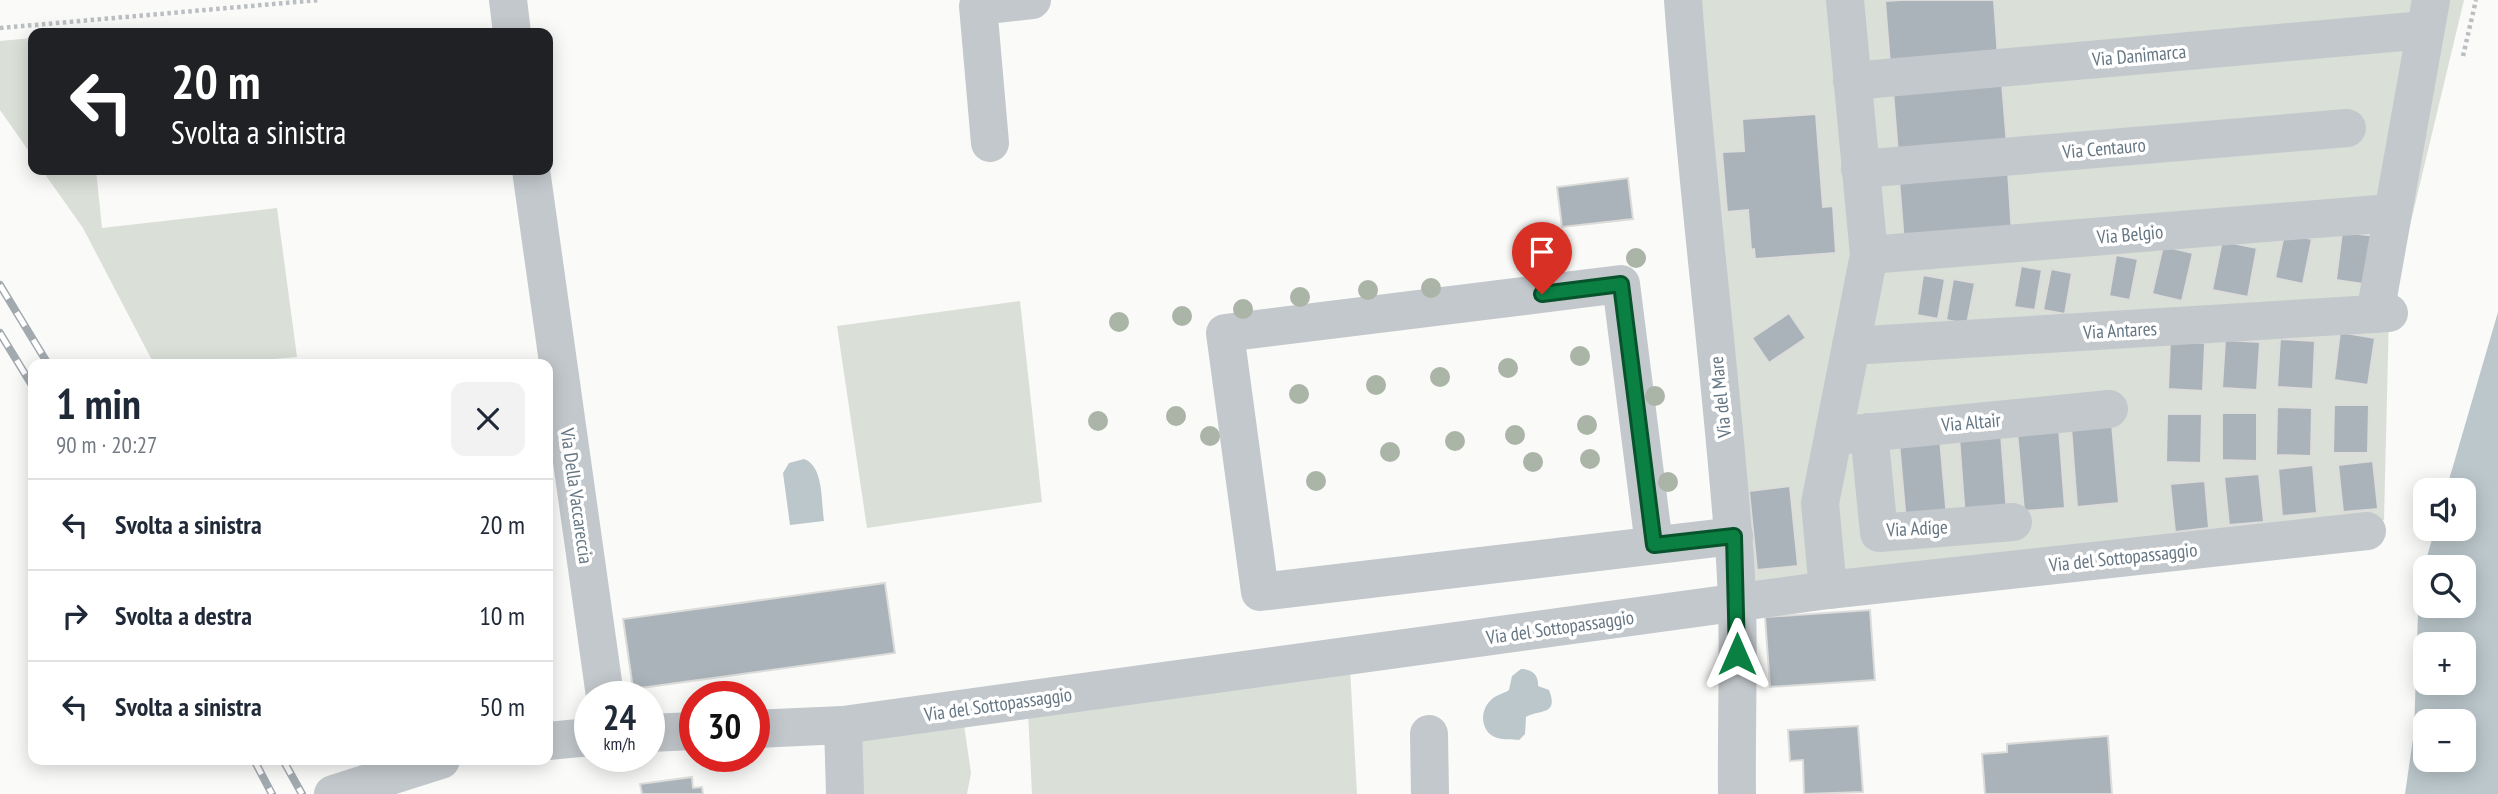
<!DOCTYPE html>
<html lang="it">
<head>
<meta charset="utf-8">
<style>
  :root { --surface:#fff; --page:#f2f2f3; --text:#1f2937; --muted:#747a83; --line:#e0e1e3 }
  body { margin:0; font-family:"PT Sans Narrow",sans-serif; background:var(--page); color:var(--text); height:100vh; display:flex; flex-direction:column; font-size:26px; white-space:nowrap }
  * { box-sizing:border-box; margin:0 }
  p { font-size:23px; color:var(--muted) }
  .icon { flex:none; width:38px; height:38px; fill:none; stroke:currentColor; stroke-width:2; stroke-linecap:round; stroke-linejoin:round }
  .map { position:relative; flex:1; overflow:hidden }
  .panel { position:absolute; left:28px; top:359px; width:525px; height:406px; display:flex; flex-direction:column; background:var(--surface); border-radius:14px; box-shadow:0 4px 18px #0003 }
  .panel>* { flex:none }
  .banner { position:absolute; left:28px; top:28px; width:525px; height:147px; border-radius:14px; box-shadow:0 4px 18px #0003; background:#202124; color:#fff; overflow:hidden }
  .buttons { position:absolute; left:2413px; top:478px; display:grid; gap:14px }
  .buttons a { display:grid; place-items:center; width:63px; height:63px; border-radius:14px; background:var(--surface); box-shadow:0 4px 18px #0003; font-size:35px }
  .speed { position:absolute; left:574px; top:681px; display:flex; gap:14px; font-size:35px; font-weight:700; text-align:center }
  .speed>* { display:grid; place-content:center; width:91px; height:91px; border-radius:50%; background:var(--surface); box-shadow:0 4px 18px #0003; line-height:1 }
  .speed small { font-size:18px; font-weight:400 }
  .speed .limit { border:10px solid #d22; background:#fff; color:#111 }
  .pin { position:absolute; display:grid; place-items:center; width:60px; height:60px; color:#fff; margin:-72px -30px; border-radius:50% 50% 50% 0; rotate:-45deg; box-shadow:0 0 7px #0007 }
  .pin .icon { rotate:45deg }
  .me { position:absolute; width:77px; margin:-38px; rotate:0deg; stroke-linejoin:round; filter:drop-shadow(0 0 5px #0008) }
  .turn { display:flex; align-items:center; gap:24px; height:147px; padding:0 28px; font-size:32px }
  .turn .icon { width:91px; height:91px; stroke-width:2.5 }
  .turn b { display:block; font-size:49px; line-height:60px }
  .round { display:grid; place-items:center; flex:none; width:74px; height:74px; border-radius:14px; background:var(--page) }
  .summary { display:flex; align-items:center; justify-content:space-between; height:119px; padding:0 28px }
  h1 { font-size:42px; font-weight:700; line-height:52px }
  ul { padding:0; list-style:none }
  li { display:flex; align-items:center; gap:21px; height:91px; padding:0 28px; border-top:2px solid var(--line) }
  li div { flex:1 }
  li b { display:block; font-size:26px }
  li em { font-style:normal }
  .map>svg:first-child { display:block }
  .green { fill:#dadfd7 }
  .water { fill:#bbc7cb; fill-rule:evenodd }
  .building { fill:#aab3b9; stroke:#dcdcda; stroke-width:2 }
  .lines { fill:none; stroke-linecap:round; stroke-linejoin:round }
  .path { stroke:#bbbfc2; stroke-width:4.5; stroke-dasharray:3.5 3.5; stroke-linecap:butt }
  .minor { stroke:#c3c8cc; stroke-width:38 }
  .rail-casing { stroke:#a2aab0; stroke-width:8 }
  .rail { stroke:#fff; stroke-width:5; stroke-dasharray:16; stroke-linecap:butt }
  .tree { fill:#aab4a7 }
  .route-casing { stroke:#07532c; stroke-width:18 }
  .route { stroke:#0b8043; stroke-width:12 }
  .labels { text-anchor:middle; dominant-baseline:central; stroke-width:7; stroke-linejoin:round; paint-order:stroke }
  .street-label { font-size:19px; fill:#657683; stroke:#fff }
</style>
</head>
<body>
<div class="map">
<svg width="2498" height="794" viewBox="0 0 2498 794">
  <rect width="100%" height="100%" fill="#fafaf8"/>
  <g class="green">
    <path d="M1699 0H2464L2389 313 2384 520 1827 581 1748 584Z"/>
    <path d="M33 38V157L0 110V41Z"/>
    <path d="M42 170H96L102 228 277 208 297 357 218 364H154L83 228Z"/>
    <path d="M1020 301 1042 502 867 528 837 326Z"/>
    <path d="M1350 668 1357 794H1032L1028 712Z"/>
    <path d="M964 725 971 773 967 794H857L856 741Z"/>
  </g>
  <g class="water">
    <path d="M2498 312V794H2405L2414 732 2419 584 2435 529 2464 528V490H2446ZM2426 567H2464V606H2426ZM2426 644H2464V682H2426ZM2426 721H2464V760H2426Z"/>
    <path d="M804 459C824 466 821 502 824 521L790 525 783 473 789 463Z"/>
    <path d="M1521 669C1532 669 1539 675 1538 686L1549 690C1559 716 1540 709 1526 717L1525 734 1519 740C1512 739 1504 740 1497 738 1481 733 1479 712 1490 701 1495 695 1503 694 1509 690L1512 676Z"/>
  </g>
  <g class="building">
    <path d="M1902 0H1994L1998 57 1890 64 1885 1Z"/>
    <path d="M2002 83 2007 146 1898 154 1893 91Z"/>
    <path d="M1816 114 1823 207 1833 206 1836 253 1755 259 1754 249 1751 250 1748 210 1727 212 1722 152 1744 151 1742 119Z"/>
    <path d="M2008 171 2012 234 1904 242 1899 179Z"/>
    <path d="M1628 178 1633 219 1562 227 1557 187Z"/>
    <path d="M2342 232 2376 236 2370 285 2336 280Z"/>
    <path d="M2284 234 2312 239 2303 284 2275 278Z"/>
    <path d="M2222 241 2257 248 2248 297 2212 290Z"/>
    <path d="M2163 246 2193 253 2182 301 2152 294Z"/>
    <path d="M2116 255 2138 259 2130 300 2109 296Z"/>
    <path d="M2021 266 2042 270 2035 310 2014 307Z"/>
    <path d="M2051 269 2072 273 2065 314 2043 310Z"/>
    <path d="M1923 275 1945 279 1938 319 1917 315Z"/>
    <path d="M1953 279 1975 283 1967 324 1946 320Z"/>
    <path d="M1789 313 1806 338 1769 363 1752 338Z"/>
    <path d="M2340 332 2375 338 2368 385 2334 380Z"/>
    <path d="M2280 339 2315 341 2313 389 2277 387Z"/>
    <path d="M2225 340 2260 342 2257 390 2222 388Z"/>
    <path d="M2170 341 2205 343 2203 391 2168 389Z"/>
    <path d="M2334 405H2369L2368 453H2333Z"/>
    <path d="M2277 407 2312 408 2311 456 2276 455Z"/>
    <path d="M2222 413H2257V461L2222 460Z"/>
    <path d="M2167 414H2202L2201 463 2166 462Z"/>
    <path d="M2112 424 2119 503 2077 507 2071 427Z"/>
    <path d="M2059 428 2065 508 2024 511 2017 431Z"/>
    <path d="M2001 434 2007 513 1965 517 1959 437Z"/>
    <path d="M1940 439 1947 518 1906 522 1899 442Z"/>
    <path d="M2373 461 2378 509 2343 512 2338 465Z"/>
    <path d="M2313 465 2317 513 2282 516 2278 469Z"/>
    <path d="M2259 474 2264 522 2229 525 2224 477Z"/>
    <path d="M2205 481 2209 528 2175 532 2170 484Z"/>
    <path d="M1790 486 1798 566 1757 570 1749 491Z"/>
    <path d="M885 583 895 653 633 689 623 619Z"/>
    <path d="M1870 610 1875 680 1770 687 1765 617Z"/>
    <path d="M1858 726 1863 792 1804 794 1803 760 1790 761 1788 730Z"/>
    <path d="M2108 736 2112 794H1985L1982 754 2007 752V744Z"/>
    <path d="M692 777 693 788 702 787 703 794H642L640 784Z"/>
  </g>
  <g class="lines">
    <g class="path">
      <path d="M0 28 319 0"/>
      <path d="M2463 56 2476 0"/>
    </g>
    <g class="minor">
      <path d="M508 0 512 33"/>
      <path d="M1683 0C1696 178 1719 356 1733 534 1741 620 1736 708 1737 794"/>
      <path d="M1852 81 2425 30"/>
      <path d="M990 143 978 6 1032 0"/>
      <path d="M1860 169 2347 128"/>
      <path d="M531 170 605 696"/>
      <path d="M1869 255 2391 213"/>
      <path d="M2375 314 2431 0"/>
      <path d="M1851 346 2389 313"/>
      <path d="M1869 432 1879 533 2013 522"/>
      <path d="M1834 436 2109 409"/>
      <path d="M1654 545 1621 284 1225 333 1260 592 1734 536"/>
      <path d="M1828 590 1820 503 1869 255 1845 0"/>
      <path d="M843 725 845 794"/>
      <path d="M754 729 843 725 1828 590 2367 531"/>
      <path d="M649 733 695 731"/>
      <path d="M1429 734 1430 794"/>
      <path d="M548 741 590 737"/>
      <path d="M333 794 441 760"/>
    </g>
    <defs>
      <g id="rail">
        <path d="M0 285 48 364"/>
        <path d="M0 333 33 387"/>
        <path d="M254 760 272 794"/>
        <path d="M283 760 302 794"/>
      </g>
    </defs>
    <use href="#rail" class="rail-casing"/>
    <use href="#rail" class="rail"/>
  </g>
  <g class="tree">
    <circle cx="1636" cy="258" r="10"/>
    <circle cx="1431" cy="288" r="10"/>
    <circle cx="1368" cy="290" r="10"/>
    <circle cx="1300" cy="297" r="10"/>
    <circle cx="1243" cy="309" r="10"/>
    <circle cx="1182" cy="316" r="10"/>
    <circle cx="1119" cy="322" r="10"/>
    <circle cx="1580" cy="356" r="10"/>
    <circle cx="1508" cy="368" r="10"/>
    <circle cx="1440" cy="377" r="10"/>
    <circle cx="1376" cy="385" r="10"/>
    <circle cx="1299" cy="394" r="10"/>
    <circle cx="1655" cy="396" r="10"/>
    <circle cx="1176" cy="416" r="10"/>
    <circle cx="1098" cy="421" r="10"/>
    <circle cx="1587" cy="425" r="10"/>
    <circle cx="1515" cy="435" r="10"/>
    <circle cx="1210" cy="436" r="10"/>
    <circle cx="1455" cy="441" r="10"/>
    <circle cx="1390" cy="452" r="10"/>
    <circle cx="1590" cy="459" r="10"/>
    <circle cx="1533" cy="462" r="10"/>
    <circle cx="1316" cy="481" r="10"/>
    <circle cx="1668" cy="482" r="10"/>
  </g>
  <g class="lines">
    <defs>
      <path id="route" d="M1542 294 1621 284 1654 545 1734 536 1737 654"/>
    </defs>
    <use href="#route" class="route-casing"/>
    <use href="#route" class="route"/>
  </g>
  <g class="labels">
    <g class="street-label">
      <text transform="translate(2139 55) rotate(-5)">Via Danimarca</text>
      <text transform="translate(2104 148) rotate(-5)">Via Centauro</text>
      <text transform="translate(2130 234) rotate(-5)">Via Belgio</text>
      <text transform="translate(2120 330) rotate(-3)">Via Antares</text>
      <text transform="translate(1720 397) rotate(-96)">Via del Mare</text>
      <text transform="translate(1971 422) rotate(-5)">Via Altair</text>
      <text transform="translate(577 496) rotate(82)">Via Della Vaccareccia</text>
      <text transform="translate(1917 528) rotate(-3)">Via Adige</text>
      <text transform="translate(2123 557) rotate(-6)">Via del Sottopassaggio</text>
      <text transform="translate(1560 627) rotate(-8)">Via del Sottopassaggio</text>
      <text transform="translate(998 704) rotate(-8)">Via del Sottopassaggio</text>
    </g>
  </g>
</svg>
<div class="buttons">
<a><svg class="icon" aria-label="sound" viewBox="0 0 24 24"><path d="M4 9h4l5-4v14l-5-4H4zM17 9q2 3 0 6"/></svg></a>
<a><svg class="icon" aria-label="search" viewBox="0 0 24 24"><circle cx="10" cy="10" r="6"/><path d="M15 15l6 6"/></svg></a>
<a>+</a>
<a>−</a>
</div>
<div class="speed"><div>24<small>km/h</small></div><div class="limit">30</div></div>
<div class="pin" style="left:1542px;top:294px;background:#d93025"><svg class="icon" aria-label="arrive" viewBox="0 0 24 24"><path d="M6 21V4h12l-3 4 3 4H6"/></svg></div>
<svg class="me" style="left:1737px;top:654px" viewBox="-20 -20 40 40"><path d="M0-17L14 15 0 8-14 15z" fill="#0b8043" stroke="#fff" stroke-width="4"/></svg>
<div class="banner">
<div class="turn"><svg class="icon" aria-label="left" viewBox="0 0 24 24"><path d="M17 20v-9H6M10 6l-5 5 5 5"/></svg><div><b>20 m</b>Svolta a sinistra</div></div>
</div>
<section class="panel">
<div class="summary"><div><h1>1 min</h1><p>90 m · 20:27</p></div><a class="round"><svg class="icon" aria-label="close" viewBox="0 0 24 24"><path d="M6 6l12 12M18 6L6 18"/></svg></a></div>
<ul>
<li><svg class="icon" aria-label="left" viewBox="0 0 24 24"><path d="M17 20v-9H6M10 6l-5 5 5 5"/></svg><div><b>Svolta a sinistra</b></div><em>20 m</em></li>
<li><svg class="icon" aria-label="right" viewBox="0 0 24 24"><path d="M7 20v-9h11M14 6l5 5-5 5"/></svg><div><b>Svolta a destra</b></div><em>10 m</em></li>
<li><svg class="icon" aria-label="left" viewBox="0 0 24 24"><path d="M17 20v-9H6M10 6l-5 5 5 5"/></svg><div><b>Svolta a sinistra</b></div><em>50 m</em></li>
</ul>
</section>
</div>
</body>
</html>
